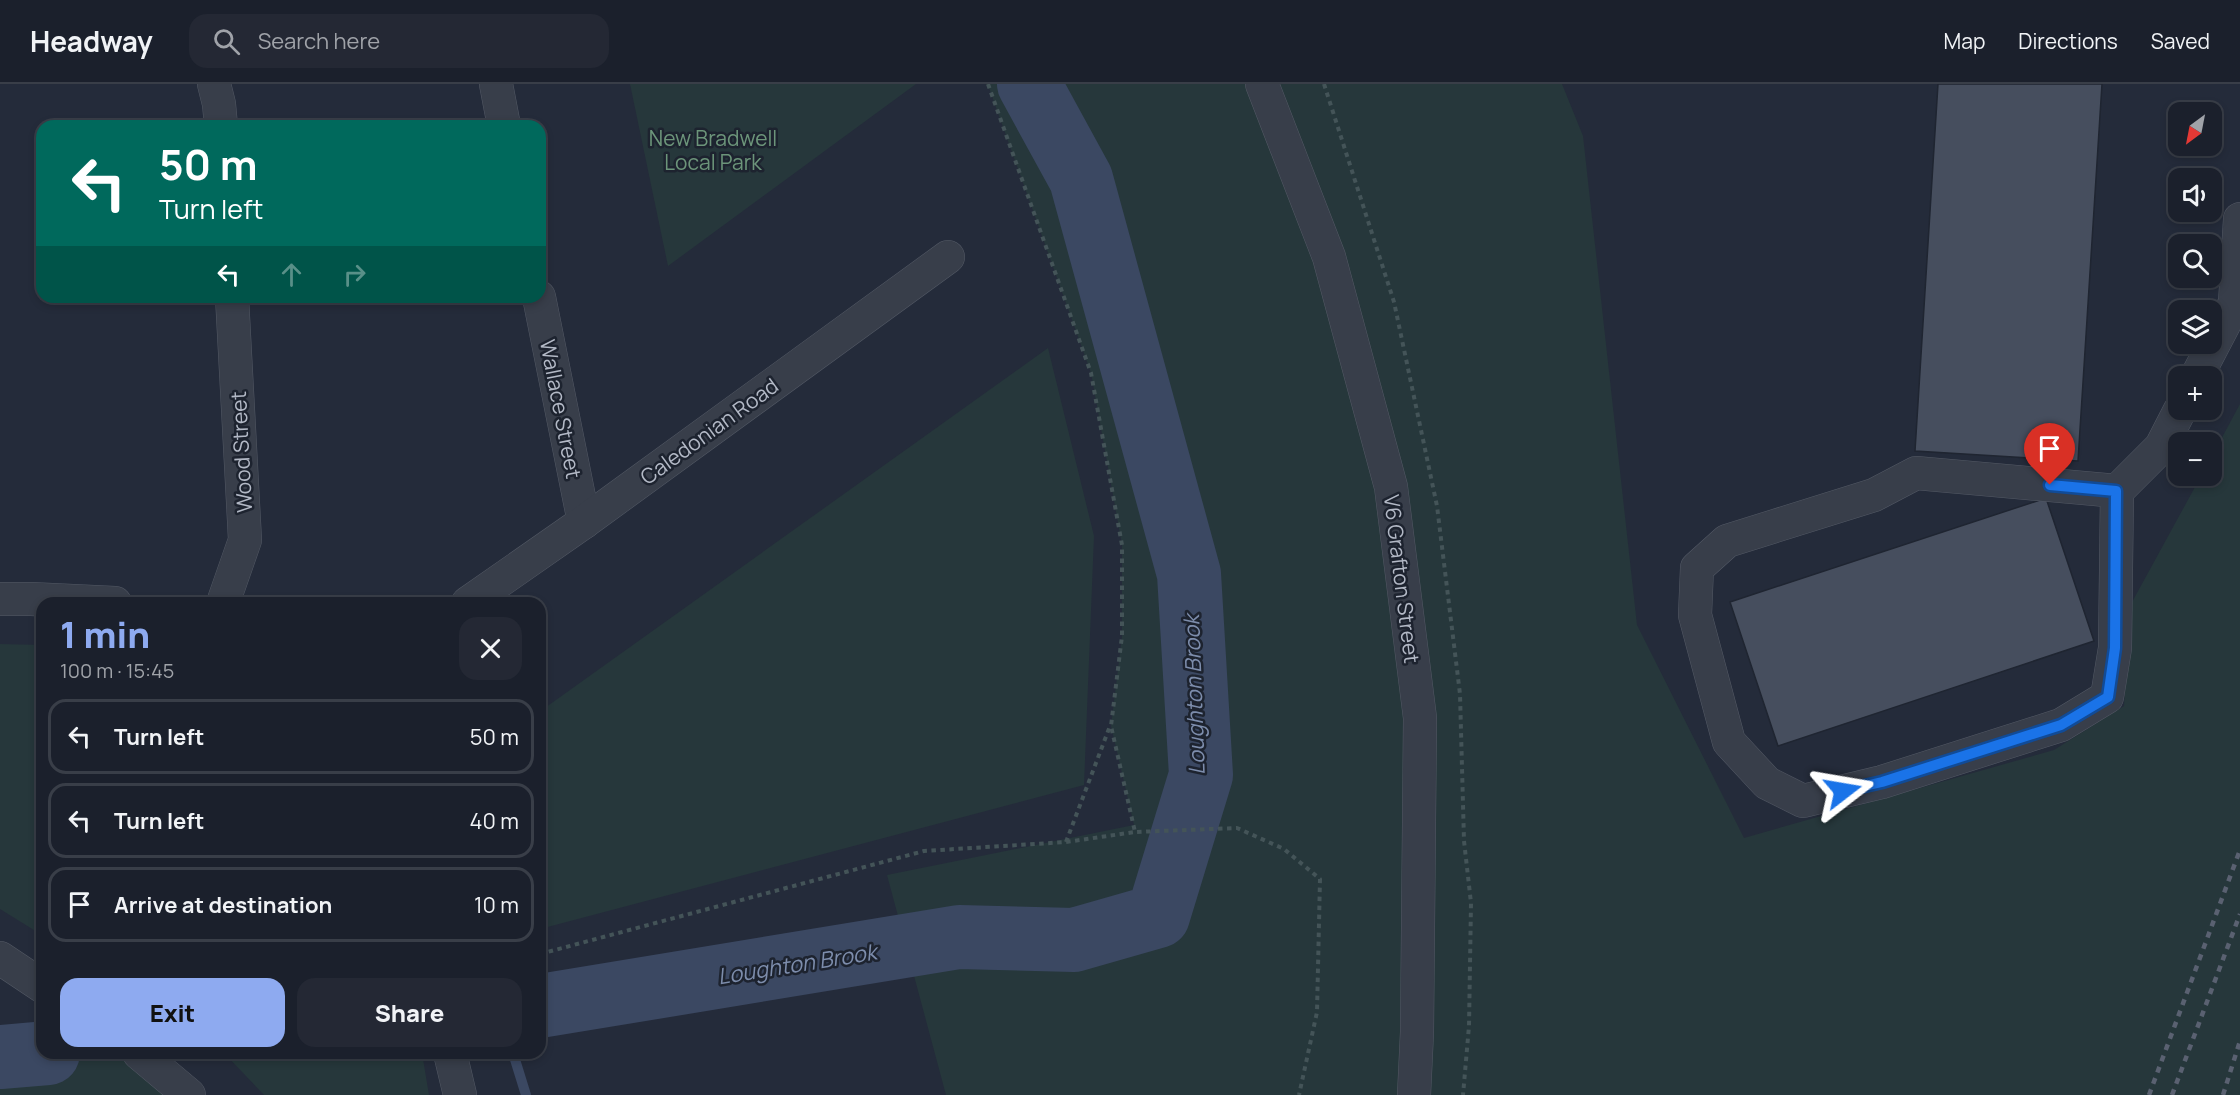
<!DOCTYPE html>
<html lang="en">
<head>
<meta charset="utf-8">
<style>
  :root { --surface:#1b202c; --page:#242834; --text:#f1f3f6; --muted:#a0a3a9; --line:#393e48; --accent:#8eaaf0 }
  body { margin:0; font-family:Manrope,sans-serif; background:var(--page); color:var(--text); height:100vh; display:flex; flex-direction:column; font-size:22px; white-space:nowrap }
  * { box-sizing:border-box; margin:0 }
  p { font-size:20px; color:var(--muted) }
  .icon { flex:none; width:33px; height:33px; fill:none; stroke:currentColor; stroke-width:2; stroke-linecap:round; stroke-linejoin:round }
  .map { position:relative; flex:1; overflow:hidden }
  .drawer { position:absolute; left:36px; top:513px; width:510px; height:462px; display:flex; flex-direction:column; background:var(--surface); border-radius:18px; box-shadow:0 3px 9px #0003,0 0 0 2px var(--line) }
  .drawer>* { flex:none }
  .hud { position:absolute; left:36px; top:36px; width:510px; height:183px; border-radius:18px; box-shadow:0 3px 9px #0003,0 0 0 2px var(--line); background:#00695c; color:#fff; overflow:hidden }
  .needle { width:39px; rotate:212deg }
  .fabs { position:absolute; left:2168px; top:18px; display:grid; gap:12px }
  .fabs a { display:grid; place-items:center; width:54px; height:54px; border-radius:12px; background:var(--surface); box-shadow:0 3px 9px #0003,0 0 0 2px var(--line); font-size:30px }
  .pin { position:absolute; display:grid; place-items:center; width:51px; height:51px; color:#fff; margin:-62px -26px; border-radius:50% 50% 50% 0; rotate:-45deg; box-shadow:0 0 6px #0007 }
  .pin .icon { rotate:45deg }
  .me { position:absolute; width:66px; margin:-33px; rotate:76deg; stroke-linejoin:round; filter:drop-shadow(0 0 4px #0008) }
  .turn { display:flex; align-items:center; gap:21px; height:126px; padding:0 24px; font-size:27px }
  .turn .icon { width:78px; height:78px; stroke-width:2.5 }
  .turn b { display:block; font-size:42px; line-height:51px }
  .lanes { display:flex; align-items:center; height:57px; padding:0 24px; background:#0003; justify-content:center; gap:30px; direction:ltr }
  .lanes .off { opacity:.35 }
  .round { display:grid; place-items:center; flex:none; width:63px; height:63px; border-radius:18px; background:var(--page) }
  .overview { display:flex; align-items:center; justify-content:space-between; height:102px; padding:0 24px }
  h1 { font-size:36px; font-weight:800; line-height:45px; color:var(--accent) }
  .primary-button { display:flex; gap:12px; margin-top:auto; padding:12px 24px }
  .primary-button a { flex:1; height:69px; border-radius:18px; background:var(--accent); color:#111; font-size:24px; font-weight:800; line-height:69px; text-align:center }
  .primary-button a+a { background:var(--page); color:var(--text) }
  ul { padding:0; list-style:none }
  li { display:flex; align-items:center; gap:18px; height:75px; margin:0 12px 9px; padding:0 12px; border:3px solid var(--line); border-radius:18px }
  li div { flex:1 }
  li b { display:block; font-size:22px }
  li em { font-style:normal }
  header { display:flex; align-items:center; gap:36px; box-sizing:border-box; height:84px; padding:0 30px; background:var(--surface); border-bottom:2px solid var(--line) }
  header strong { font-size:28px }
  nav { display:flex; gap:33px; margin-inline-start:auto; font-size:21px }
  .search { width:420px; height:54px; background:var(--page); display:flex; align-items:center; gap:15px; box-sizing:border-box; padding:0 21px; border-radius:18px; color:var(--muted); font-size:22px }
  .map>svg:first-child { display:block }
  .green { fill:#26373b }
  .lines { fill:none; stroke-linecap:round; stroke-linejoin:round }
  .stream { stroke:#3b4862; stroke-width:10 }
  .river { stroke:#3b4862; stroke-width:64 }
  .building { fill:#464e5e; stroke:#1f2531; stroke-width:1.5 }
  .minor-casing { stroke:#535965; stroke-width:34 }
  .path { stroke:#445458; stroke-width:4; stroke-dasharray:4.5 4.5; stroke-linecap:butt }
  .minor { stroke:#383e4a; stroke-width:33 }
  .rail { stroke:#5a6171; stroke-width:4.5; stroke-dasharray:6 6; stroke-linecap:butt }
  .route-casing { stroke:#114b97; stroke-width:15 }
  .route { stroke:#1a73e8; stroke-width:10 }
  .labels { text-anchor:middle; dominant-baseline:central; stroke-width:5; stroke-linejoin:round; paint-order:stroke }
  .park-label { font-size:21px; fill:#6c957a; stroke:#1d232f }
  .street-label { font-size:21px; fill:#b3b9c6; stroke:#1d232f }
  .water-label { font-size:22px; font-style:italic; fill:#7d8dac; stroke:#1d232f }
</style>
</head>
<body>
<header>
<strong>Headway</strong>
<div class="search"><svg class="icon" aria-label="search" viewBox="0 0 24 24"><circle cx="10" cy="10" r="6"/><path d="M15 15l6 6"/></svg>Search here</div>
<nav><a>Map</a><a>Directions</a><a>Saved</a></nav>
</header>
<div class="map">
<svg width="2240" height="1011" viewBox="0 0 2240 1011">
  <rect width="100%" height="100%" fill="#242b3a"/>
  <g class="green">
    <path d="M630 0H916L668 182Z"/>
    <path d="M985 0H1562L1583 52 1637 541 1744 754 2054 666 2124 622 2131 520 2201 392H2211V374L2240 320V1011H946L887 791 1134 741 1111 642 1122 552V461L1091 289 988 1Z"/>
    <path d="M1048 264 1094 452 1084 701 540 845 542 626Z"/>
    <path d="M0 560 42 561V851L0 825Z"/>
    <path d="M48 969H141L189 1011H0V973Z"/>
    <path d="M224 969H422L429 1011H264Z"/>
  </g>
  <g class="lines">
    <path class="stream" d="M513 969 526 1011"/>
    <g class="river">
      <path d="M540 922 959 853 1074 856 1158 832 1201 691 1189 490 1081 95 1029 0"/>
      <path d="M0 973 48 969"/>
    </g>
  </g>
  <g class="building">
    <path d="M1938 0H2102L2078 377 1915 367Z"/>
    <path d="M2046 414 2094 557 1778 662 1730 518Z"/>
  </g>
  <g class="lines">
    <defs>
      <g id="minor">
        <path d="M214 0 219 20 221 42"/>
        <path d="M496 0 504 42"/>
        <path d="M1262 0 1329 173 1391 403 1420 634 1417 948 1414 1011"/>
        <path d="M539 213 584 438"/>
        <path d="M2197 292 2235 219 2240 135"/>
        <path d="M2117 407 1916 389 1874 411 1727 457 1697 484 1695 531 1729 658 1767 699 1803 717 1882 698 2061 641 2107 613 2115 564 2117 407 2161 363 2180 326"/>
        <path d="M0 515H31L115 519"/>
        <path d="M223 519 245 456 232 213"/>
        <path d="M468 519 584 438 948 173"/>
        <path d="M0 874 42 902"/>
        <path d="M139 969 189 1011"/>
        <path d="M450 969 460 1011"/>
      </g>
    </defs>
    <use href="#minor" class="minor-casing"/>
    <g class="path">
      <path d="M988 0 1091 289 1122 461V552L1111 642 1135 748 1237 744 1284 765 1320 795 1317 928 1299 1011"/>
      <path d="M1324 0 1394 218 1437 422 1460 610 1464 757 1471 819 1469 942 1463 1011"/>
      <path d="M1066 758 1110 642"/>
      <path d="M540 870 924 767 1066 758 1135 748"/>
    </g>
    <use href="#minor" class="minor"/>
    <g class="rail">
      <path d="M2149 1011 2240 766"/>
      <path d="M2172 1011 2240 830"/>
      <path d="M2223 1011 2240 957"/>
    </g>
  </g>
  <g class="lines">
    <defs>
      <path id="route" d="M1843 707 1882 698 2061 641 2108 613 2115 564 2116 407 2050 401"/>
    </defs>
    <use href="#route" class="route-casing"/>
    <use href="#route" class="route"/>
  </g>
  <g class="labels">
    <g class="park-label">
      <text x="713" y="54">New Bradwell<tspan x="713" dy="24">Local Park</tspan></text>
    </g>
    <g class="street-label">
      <text transform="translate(561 325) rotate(79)">Wallace Street</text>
      <text transform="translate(709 347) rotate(-36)">Caledonian Road</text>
      <text transform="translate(241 368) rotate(-93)">Wood Street</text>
      <text transform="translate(1402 495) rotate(83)">V6 Grafton Street</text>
    </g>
    <g class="water-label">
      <text transform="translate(1194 611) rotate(-92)">Loughton Brook</text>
      <text transform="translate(797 880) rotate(-9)">Loughton Brook</text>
    </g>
  </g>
</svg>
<div class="fabs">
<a><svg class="needle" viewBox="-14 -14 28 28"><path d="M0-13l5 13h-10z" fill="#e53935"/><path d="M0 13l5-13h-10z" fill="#a0a3a9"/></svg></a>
<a><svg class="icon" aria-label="sound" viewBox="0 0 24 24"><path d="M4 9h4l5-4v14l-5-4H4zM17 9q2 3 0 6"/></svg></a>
<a><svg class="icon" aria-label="search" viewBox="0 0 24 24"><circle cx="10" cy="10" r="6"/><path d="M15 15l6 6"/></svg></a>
<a><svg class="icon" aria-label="layers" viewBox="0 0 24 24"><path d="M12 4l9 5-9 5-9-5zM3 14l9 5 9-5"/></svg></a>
<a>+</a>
<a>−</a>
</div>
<div class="pin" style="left:2050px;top:401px;background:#d93025"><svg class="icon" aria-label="arrive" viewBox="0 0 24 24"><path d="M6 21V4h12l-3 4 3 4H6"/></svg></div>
<svg class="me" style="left:1843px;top:707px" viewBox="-20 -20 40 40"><path d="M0-17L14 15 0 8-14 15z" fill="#1a73e8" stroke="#fff" stroke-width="4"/></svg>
<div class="hud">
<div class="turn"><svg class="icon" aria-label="left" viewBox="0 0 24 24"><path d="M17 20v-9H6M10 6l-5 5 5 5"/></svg><div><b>50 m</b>Turn left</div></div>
<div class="lanes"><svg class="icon" aria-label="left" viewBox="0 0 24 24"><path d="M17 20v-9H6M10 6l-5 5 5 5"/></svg><svg class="icon off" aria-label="ahead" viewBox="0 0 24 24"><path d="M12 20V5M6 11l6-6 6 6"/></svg><svg class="icon off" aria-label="right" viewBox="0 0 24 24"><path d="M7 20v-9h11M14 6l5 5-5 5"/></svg></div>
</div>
<section class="drawer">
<div class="overview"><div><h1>1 min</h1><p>100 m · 15:45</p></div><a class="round"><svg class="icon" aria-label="close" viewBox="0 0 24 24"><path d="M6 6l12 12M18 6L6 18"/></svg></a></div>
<ul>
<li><svg class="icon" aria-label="left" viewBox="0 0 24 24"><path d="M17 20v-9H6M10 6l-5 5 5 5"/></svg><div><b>Turn left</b></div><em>50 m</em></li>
<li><svg class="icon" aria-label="left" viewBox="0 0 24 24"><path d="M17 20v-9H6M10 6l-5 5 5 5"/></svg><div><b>Turn left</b></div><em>40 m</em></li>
<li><svg class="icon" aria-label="arrive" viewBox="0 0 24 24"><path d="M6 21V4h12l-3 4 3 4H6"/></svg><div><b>Arrive at destination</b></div><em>10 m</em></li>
</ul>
<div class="primary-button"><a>Exit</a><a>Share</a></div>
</section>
</div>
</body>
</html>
